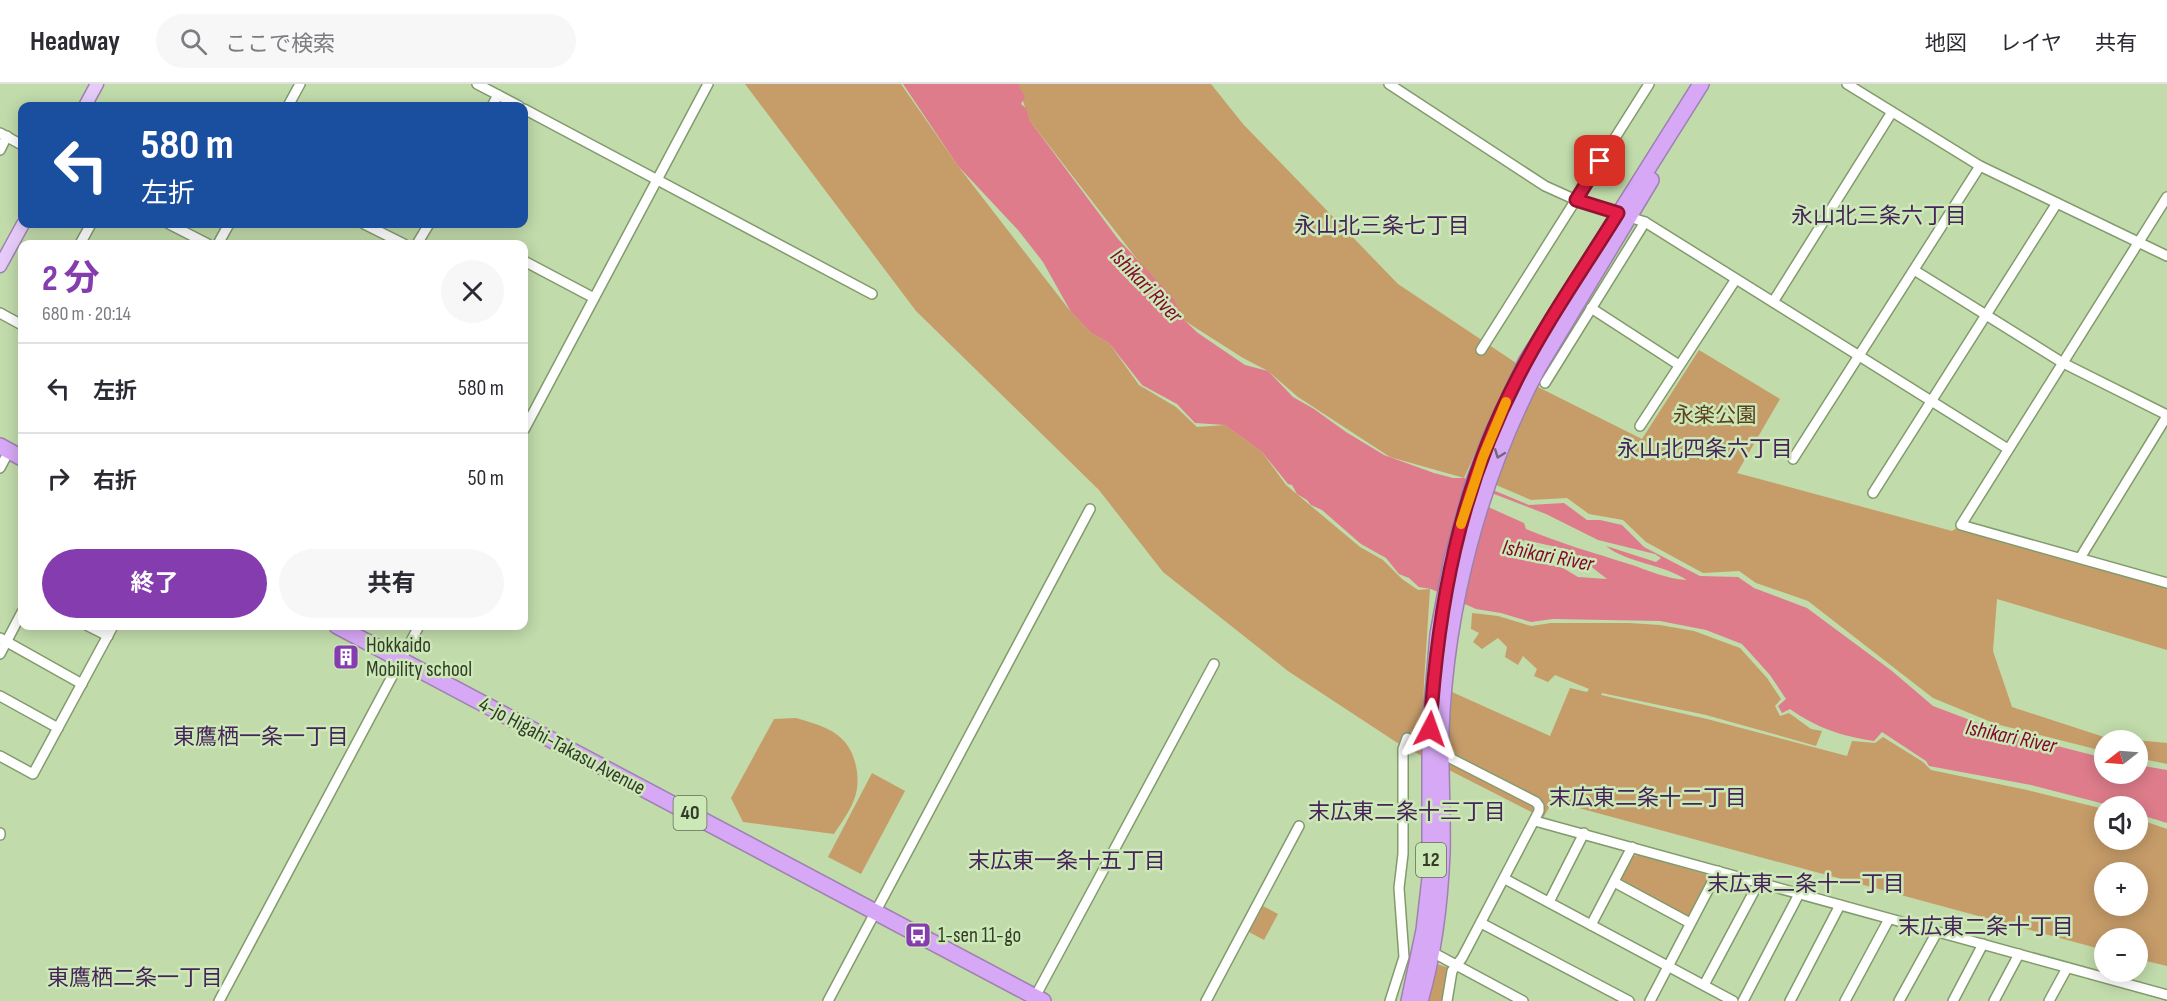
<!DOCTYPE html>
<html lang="ja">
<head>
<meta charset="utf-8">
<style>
  :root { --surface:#fff; --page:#f7f7f7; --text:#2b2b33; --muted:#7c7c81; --line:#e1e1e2; --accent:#853cae }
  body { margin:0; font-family:"Sofia Sans Condensed","Noto Sans JP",sans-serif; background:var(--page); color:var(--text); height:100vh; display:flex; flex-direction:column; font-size:22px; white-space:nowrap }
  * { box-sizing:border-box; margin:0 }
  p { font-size:20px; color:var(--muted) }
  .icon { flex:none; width:33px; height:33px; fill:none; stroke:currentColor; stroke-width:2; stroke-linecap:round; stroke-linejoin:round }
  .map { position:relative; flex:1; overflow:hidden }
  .side { position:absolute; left:18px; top:156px; width:510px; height:390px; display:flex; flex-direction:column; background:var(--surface); border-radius:12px; box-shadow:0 3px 15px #0003 }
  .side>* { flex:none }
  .top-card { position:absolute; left:18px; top:18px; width:510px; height:126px; border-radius:12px; box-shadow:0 3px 15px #0003; background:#1a4fa0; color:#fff; overflow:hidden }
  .needle { width:39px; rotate:253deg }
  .controls { position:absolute; left:2094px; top:646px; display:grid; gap:12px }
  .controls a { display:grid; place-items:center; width:54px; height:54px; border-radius:50%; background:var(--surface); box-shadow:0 3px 15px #0003; font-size:30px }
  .pin { position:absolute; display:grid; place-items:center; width:51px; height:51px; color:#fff; margin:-26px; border-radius:12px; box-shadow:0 3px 9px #0006 }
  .me { position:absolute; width:66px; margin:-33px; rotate:4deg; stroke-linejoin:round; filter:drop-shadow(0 0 4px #0008) }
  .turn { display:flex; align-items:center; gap:21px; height:126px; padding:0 24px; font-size:27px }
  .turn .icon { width:78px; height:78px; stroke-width:2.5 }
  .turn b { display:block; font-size:42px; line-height:51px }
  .round { display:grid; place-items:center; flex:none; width:63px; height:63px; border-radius:32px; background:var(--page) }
  .head { display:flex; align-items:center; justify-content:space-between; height:102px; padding:0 24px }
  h1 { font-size:36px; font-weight:700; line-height:45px; color:var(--accent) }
  .cta { display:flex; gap:12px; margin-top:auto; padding:12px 24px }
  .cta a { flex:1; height:69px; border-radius:36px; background:var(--accent); color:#fff; font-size:24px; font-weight:700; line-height:69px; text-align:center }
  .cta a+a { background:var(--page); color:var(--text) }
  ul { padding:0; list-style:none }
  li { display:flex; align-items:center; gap:18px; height:90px; padding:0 24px; border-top:2px solid var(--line) }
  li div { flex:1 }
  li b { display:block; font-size:22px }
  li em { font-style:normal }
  header { display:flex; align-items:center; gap:36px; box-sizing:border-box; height:84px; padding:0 30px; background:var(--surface); border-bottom:2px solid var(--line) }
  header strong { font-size:28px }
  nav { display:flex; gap:33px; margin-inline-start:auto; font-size:21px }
  .search { width:420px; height:54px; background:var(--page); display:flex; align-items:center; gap:15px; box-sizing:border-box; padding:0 21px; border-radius:33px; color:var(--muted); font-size:22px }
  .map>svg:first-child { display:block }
  .green { fill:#c69c69; fill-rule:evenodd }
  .water { fill:#de7c8b; fill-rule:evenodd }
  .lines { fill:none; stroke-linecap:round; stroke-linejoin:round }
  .minor-casing { stroke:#829b6d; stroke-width:12 }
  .major-casing { stroke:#9d82ae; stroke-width:15 }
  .highway-casing { stroke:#9d82ae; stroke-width:18 }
  .minor { stroke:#fff; stroke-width:9 }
  .major { stroke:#e6cbf9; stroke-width:12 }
  .highway { stroke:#d6a8f5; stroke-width:15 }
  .oneway { stroke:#74677b }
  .route-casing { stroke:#92132f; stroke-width:15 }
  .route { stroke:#e11d48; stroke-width:10 }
  .slow { stroke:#f59e0b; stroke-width:10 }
  .labels { text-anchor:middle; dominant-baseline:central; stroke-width:5; stroke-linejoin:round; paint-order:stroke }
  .shield { fill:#cde8b7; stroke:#607054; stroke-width:1.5 }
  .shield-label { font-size:20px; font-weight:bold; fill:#323c29 }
  .park-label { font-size:21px; fill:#5c4120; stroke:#cde8b7 }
  .poi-label { font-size:21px; fill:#323c29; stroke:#cde8b7; text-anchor:start }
  .street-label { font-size:21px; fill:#323c29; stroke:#cde8b7 }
  .neighbourhood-label { font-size:22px; fill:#46235a; stroke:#cde8b7 }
  .water-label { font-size:22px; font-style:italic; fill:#830931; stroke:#cde8b7 }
</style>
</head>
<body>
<header>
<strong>Headway</strong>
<div class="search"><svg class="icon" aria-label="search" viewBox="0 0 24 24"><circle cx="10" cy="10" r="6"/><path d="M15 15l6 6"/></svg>ここで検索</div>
<nav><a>地図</a><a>レイヤ</a><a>共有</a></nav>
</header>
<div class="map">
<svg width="2167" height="917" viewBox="0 0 2167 917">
  <rect width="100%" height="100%" fill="#c1dbab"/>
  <g class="green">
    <path d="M745 0H901L958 82 1071 228 1091 249 1109 259 1139 301 1176 323 1197 343 1225 341 1262 368 1286 401 1360 463 1383 476 1402 495 1418 506 1430 505 1424 598 1422 672 1396 658 1288 587 1163 488 1099 406 916 227Z"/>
    <path d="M1017 0H1211L1243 40 1398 200 1516 279 1464 394 1390 373 1298 313 1268 287 1243 274 1185 237 1030 37Z"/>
    <path d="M1699 266 1780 315 1737 389 1952 447 1961 441 2167 499V566L1997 515 1993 567 2012 623 2104 653 2167 659V680L2138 674V657H2104V668L2099 666 1996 640 1933 614 1808 517 1756 499 1739 487 1703 489 1646 458 1623 436 1589 430 1567 414 1531 416 1496 401 1512 353 1538 303 1642 355Z"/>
    <path d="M1472 529 1498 532 1531 542 1551 539H1629L1660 541 1694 547 1740 564 1767 594 1781 615 1775 622 1780 632 1789 629 1811 645 1822 647 1816 662 1706 631 1602 609 1601 611 1707 635 1847 672 1852 657 1875 659 1883 653 1923 678 1931 686 2027 706 2104 725V756H2138V735L2167 745V882L2138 875V855H2104V866L1553 717 1543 734 1445 684 1452 608 1550 652 1570 604 1587 608 1589 605 1555 591 1548 598 1534 592 1537 585 1523 572 1518 581 1505 573 1507 563 1498 554 1482 565 1473 558 1479 549 1471 545ZM2104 789H2138V822H2104Z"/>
    <path d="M796 634C812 639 831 643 843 656 856 669 861 695 855 713 851 726 841 739 834 750L743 738 731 714 774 635Z"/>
    <path d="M872 689 905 707 861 790 828 773Z"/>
    <path d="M1638 771 1708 791 1710 796 1691 831 1686 833 1623 798 1621 794 1633 772Z"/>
    <path d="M1263 822 1278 830 1264 856 1249 848Z"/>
    <path d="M1434 879 1449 884 1443 917H1426Z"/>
  </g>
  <path class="water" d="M903 0H1018L1025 13 1021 20 1026 24 1030 37 1118 155 1173 214 1185 237 1198 249 1245 281 1268 287 1293 313 1314 325 1346 348 1384 371 1434 389 1453 394H1464L1529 421 1564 419 1587 436H1600L1622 441 1644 463 1700 492 1738 493 1754 504 1807 524 1892 587 1933 622 1999 647 2104 674V690H2138V681L2167 686V739L2138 730V723H2116L2031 701 1929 682 1926 677 1882 648 1874 657C1841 652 1817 644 1790 625L1782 629 1778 622 1786 615 1770 591 1742 560 1706 546 1660 537 1553 535 1531 538 1501 529 1476 525 1431 505 1419 503 1409 494 1399 490 1386 474 1361 460 1322 426 1311 421 1307 416 1297 410 1292 401 1288 400 1262 368 1225 341 1195 339 1177 320 1142 301 1109 259 1091 249 1071 228 1043 178 1018 146 958 82ZM1481 405 1546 430 1598 456 1655 470 1661 474 1656 478 1606 462C1627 479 1663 480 1687 496 1666 495 1648 486 1629 480 1594 469 1559 459 1526 445L1524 439 1477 418ZM1525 456 1570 466 1607 495 1578 493 1563 484 1503 471 1506 465H1512Z"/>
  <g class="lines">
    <defs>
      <g id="minor">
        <path d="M477 0 519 22"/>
        <path d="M1389 0 1545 102 1576 116 1645 138 2008 365"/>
        <path d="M1847 0 1980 82 2167 172"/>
        <path d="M288 22 300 0"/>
        <path d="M492 22 498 11"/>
        <path d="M524 25 872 210"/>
        <path d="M0 49 22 61"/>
        <path d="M0 66 7 52"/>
        <path d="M2167 113 1961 441 2167 499"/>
        <path d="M169 140 208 160"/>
        <path d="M364 140 404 160"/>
        <path d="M80 160 91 140"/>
        <path d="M218 160 229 140"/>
        <path d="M417 160 429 140"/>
        <path d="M524 177 594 214"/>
        <path d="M1914 186 2063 279 2167 331"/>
        <path d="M1773 218 1892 28"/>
        <path d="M1591 224 1679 281"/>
        <path d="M0 229 22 241"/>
        <path d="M1481 266 1649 0"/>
        <path d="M1545 299 1645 138"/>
        <path d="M1640 342 1736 195"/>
        <path d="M524 346 708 0"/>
        <path d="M1793 375 1980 82"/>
        <path d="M0 384 9 367"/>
        <path d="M1873 409 2057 119"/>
        <path d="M2080 474 2167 332"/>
        <path d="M88 542 108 552"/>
        <path d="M0 554 82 600"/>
        <path d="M0 570 22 528"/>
        <path d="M0 612 58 644"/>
        <path d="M0 672 33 690 113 542"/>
        <path d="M1535 737 2167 911"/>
        <path d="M0 749V751"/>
        <path d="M1505 795 1733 917"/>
        <path d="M1614 798 1690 839"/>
        <path d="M1549 818 1584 749"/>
        <path d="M1481 839 1629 917"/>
        <path d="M1591 841 1632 763"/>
        <path d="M1432 868 1523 917"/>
        <path d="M1704 901 1759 798"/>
        <path d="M1035 913 1214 580"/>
        <path d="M219 917 419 542"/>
        <path d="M828 917 1090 425"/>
        <path d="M1206 917 1299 742"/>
        <path d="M1390 917 1404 873 1399 804 1403 770V665L1407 654 1414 659"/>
        <path d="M1447 917 1452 887 1462 874 1539 727V722L1536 718 1452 675"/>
        <path d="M1650 917 1718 787"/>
        <path d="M1743 917 1799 810"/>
        <path d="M1790 917 1840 821"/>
        <path d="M1845 917 1889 835"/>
        <path d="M1899 917 1937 848"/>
        <path d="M1953 917 1983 860"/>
        <path d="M1994 917 2019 870"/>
        <path d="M2049 917 2067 884"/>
      </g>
      <g id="major">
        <path d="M85 22 97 0"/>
        <path d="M0 182 23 140"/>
      </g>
      <g id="highway">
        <path d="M0 362 22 374"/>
        <path d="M337 542 1043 917"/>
        <path d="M1409 917 1424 846 1430 794V645L1438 550 1452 475 1473 400 1492 350 1526 278 1701 0"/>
        <path d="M1420 917C1434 869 1440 819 1442 769 1443 728 1440 687 1441 646 1446 522 1480 393 1538 284L1651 96"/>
      </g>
    </defs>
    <use href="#minor" class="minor-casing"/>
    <use href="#major" class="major-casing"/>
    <use href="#highway" class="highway-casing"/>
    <use href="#minor" class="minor"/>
    <use href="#major" class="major"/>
    <use href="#highway" class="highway"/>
  </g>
  <defs><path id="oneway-chevron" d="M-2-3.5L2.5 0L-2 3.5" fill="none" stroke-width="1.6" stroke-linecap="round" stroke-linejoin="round" transform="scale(1.5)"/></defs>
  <use class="oneway" href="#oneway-chevron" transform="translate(1499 370) rotate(111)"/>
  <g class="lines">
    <defs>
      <path id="route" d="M1430 645C1438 521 1459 407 1517 295 1546 238 1584 184 1618 129L1576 116 1600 77"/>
    </defs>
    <use href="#route" class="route-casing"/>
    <use href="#route" class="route"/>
    <path class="slow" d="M1461 440 1483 373 1506 318"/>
  </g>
  <defs>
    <symbol id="building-square" viewBox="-11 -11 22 22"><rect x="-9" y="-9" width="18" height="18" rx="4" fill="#853cae" stroke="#cde8b7"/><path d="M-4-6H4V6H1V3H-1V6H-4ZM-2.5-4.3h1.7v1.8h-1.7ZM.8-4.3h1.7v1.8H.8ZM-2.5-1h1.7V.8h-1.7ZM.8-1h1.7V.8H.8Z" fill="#fff"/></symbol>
    <symbol id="bus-square" viewBox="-11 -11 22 22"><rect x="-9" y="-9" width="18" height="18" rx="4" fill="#853cae" stroke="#cde8b7"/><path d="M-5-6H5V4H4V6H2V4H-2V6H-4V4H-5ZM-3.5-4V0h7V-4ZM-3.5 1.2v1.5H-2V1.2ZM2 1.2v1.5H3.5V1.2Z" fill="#fff"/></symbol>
  </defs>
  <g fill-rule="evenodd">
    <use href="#building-square" x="331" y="558" width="30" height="30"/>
    <use href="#bus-square" x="903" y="836" width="30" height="30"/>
  </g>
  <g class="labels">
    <g class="shield">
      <rect x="673.5" y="712" width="33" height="34" rx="4.5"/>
      <rect x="1416" y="759" width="30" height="34" rx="4.5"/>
    </g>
    <g class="shield-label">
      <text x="690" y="729">40</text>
      <text x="1431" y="776">12</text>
    </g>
    <g class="park-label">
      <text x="1715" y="331">永楽公園</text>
    </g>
    <g class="poi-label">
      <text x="366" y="561">Hokkaido<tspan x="366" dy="24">Mobility school</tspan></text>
      <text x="938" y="851">1-sen 11-go</text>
    </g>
    <g class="street-label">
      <text transform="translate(562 662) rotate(28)">4-jo Higahi-Takasu Avenue</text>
    </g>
    <g class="neighbourhood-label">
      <text x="1879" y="132">永山北三条六丁目</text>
      <text x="1382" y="142">永山北三条七丁目</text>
      <text x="1705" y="365">永山北四条六丁目</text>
      <text x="261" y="653">東鷹栖一条一丁目</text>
      <text x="1648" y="714">末広東二条十二丁目</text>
      <text x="1407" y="728">末広東二条十三丁目</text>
      <text x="1067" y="777">末広東一条十五丁目</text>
      <text x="1806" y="800">末広東二条十一丁目</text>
      <text x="1986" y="843">末広東二条十丁目</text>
      <text x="135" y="894">東鷹栖二条一丁目</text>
    </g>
    <g class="water-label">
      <text transform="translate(1146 202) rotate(46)">Ishikari River</text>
      <text transform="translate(1548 472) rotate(11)">Ishikari River</text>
      <text transform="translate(2011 653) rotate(12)">Ishikari River</text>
    </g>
  </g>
</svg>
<div class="controls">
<a><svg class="needle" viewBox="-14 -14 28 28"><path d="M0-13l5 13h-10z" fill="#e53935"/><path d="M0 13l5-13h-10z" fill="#7c7c81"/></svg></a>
<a><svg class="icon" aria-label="sound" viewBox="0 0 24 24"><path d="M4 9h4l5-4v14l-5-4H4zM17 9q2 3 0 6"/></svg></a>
<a>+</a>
<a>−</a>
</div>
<div class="pin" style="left:1600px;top:77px;background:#d93025"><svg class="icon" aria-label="arrive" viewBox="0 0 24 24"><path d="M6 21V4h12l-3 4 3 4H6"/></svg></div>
<svg class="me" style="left:1430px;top:645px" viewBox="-20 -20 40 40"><path d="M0-17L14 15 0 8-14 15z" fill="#e11d48" stroke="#fff" stroke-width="4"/></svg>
<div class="top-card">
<div class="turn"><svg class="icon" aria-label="left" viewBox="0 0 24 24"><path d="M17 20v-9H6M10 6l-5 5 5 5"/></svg><div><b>580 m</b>左折</div></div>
</div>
<section class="side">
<div class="head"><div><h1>2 分</h1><p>680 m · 20:14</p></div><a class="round"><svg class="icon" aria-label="close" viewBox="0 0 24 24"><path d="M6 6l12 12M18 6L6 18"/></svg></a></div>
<ul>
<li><svg class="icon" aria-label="left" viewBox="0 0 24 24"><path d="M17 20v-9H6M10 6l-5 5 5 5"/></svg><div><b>左折</b></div><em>580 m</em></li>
<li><svg class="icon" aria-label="right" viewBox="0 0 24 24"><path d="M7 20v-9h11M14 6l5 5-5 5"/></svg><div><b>右折</b></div><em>50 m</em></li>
</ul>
<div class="cta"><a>終了</a><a>共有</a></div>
</section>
</div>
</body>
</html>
